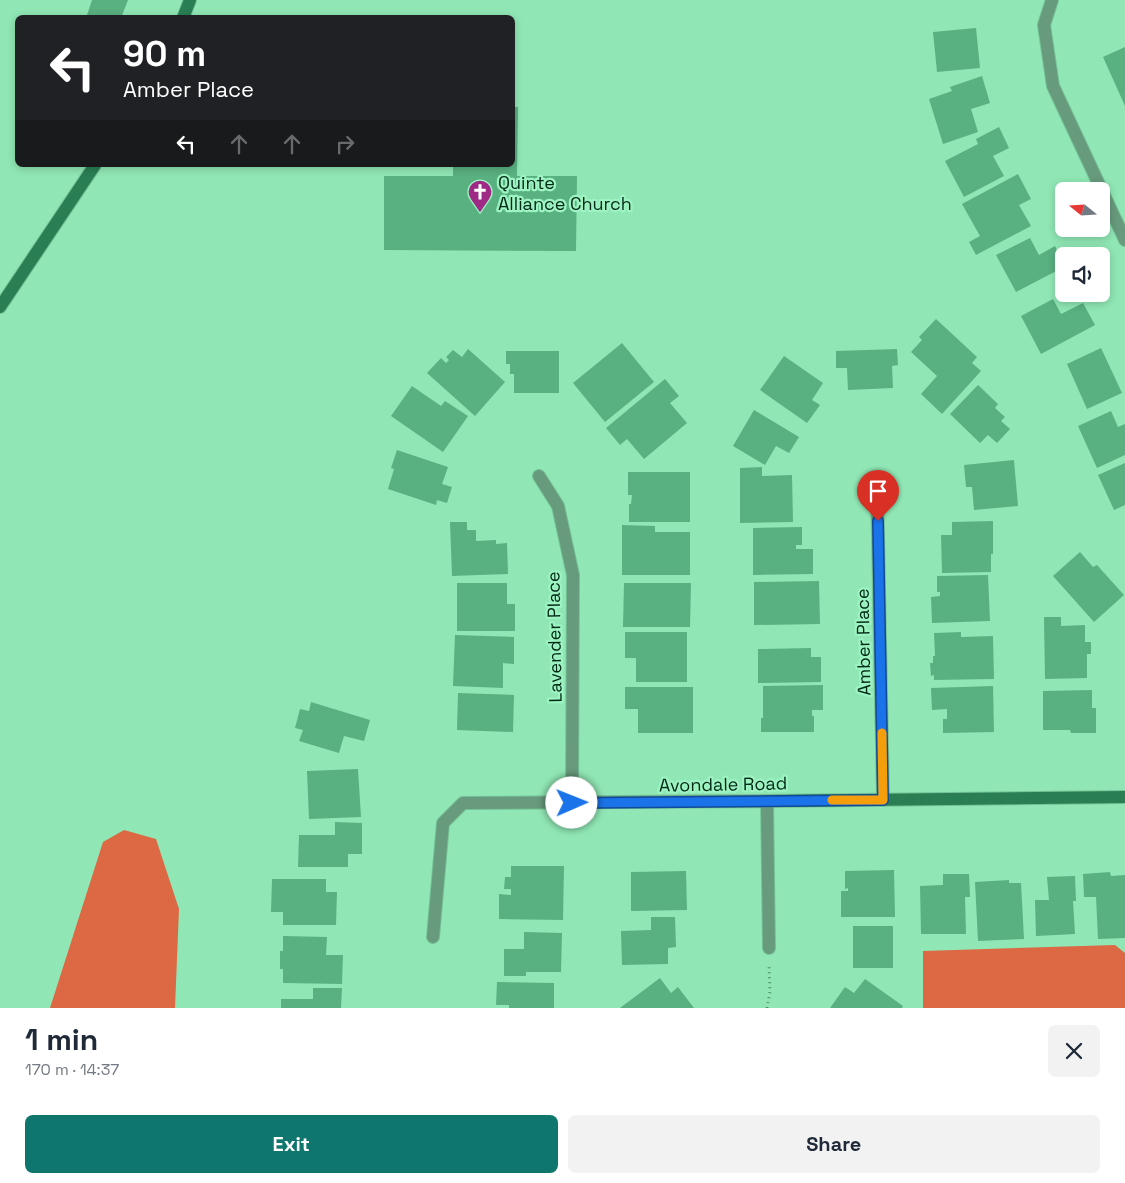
<!DOCTYPE html>
<html lang="en">
<head>
<meta charset="utf-8">
<style>
  :root { --surface:#fff; --page:#f2f2f3; --text:#1f2937; --muted:#747a83; --accent:#0f766e }
  body { margin:0; font-family:"Space Grotesk",sans-serif; background:var(--page); color:var(--text); height:100vh; display:flex; flex-direction:column; font-size:19px; white-space:nowrap }
  * { box-sizing:border-box; margin:0 }
  p { font-size:16px; color:var(--muted) }
  .icon { flex:none; width:28px; height:28px; fill:none; stroke:currentColor; stroke-width:2; stroke-linecap:round; stroke-linejoin:round }
  .map { position:relative; height:1008px; overflow:hidden }
  .sheet { display:flex; flex-direction:column; background:var(--surface); flex:1 }
  .sheet>* { flex:none }
  .guide { position:absolute; left:15px; top:15px; width:500px; height:152px; border-radius:8px; box-shadow:0 2px 8px #0003; background:#202124; color:#fff; overflow:hidden }
  .needle { width:32px; rotate:288deg }
  .fabs { position:absolute; left:1055px; top:182px; display:grid; gap:10px }
  .fabs a { display:grid; place-items:center; width:55px; height:55px; border-radius:8px; background:var(--surface); box-shadow:0 2px 8px #0003; font-size:25px }
  .pin { position:absolute; display:grid; place-items:center; width:42px; height:42px; color:#fff; margin:-51px -21px; border-radius:50% 50% 50% 0; rotate:-45deg; box-shadow:0 0 5px #0007 }
  .pin .icon { rotate:45deg }
  .me { position:absolute; width:55px; margin:-28px; rotate:89deg; stroke-linejoin:round; filter:drop-shadow(0 0 4px #0008) }
  .turn { display:flex; align-items:center; gap:18px; height:105px; padding:0 25px; font-size:22px }
  .turn .icon { width:65px; height:65px; stroke-width:2.5 }
  .turn b { display:block; font-size:35px; line-height:42px }
  .lanes { display:flex; align-items:center; height:48px; padding:0 25px; background:#0003; justify-content:center; gap:25px; direction:ltr }
  .lanes .off { opacity:.35 }
  .round { display:grid; place-items:center; flex:none; width:52px; height:52px; border-radius:8px; background:var(--page) }
  .overview { display:flex; align-items:center; justify-content:space-between; height:85px; padding:0 25px }
  h1 { font-size:30px; font-weight:700; line-height:38px }
  .cta { display:flex; gap:10px; margin-top:auto; padding:10px 25px }
  .cta a { flex:1; height:58px; border-radius:8px; background:var(--accent); color:#fff; font-size:20px; font-weight:700; line-height:58px; text-align:center }
  .cta a+a { background:var(--page); color:var(--text) }
  .map>svg:first-child { display:block }
  .forest { fill:#dc6844 }
  .building { fill:#59b081 }
  .lines { fill:none; stroke-linecap:round; stroke-linejoin:round }
  .street-casing { stroke:#74c195; stroke-width:14 }
  .secondary-casing { stroke:#74c195; stroke-width:14 }
  .path { stroke:#4c8c69; stroke-width:3; stroke-dasharray:1 4; stroke-linecap:butt }
  .street { stroke:#689a7d; stroke-width:12 }
  .secondary { stroke:#297e54; stroke-width:12 }
  .route-casing { stroke:#114b97; stroke-width:12 }
  .route { stroke:#1a73e8; stroke-width:9 }
  .slow { stroke:#f59e0b; stroke-width:9 }
  .labels { text-anchor:middle; dominant-baseline:central; stroke-width:4.5; stroke-linejoin:round; paint-order:stroke }
  .poi-label { font-size:18px; fill:#022816; stroke:#9df4c2; text-anchor:start }
  .street-label { font-size:18px; fill:#022816; stroke:#9df4c2 }
</style>
</head>
<body>
<div class="map">
<svg width="1125" height="1008" viewBox="0 0 1125 1008">
  <rect width="100%" height="100%" fill="#90e7b5"/>
  <g class="forest">
    <path d="M124 830 156 839 179 909 175 1008H50L103 842Z"/>
    <path d="M1115 945 1125 953V1008H923V951Z"/>
  </g>
  <g class="building">
    <path d="M92 0H128L121 18H86Z"/>
    <path d="M976 28 980 68 937 72 933 32Z"/>
    <path d="M1125 47V106L1103 57Z"/>
    <path d="M982 76 990 103 971 109 978 132 943 144 929 99 952 91 950 87Z"/>
    <path d="M512 107H518L517 176H577L576 251 384 250V176H453V165H512Z"/>
    <path d="M999 127 1009 148 993 156 1004 176 964 197 945 161 978 144 976 139Z"/>
    <path d="M1018 174 1031 199 1019 205 1031 226 976 255 969 242 980 236 962 204Z"/>
    <path d="M1030 238 1039 255 1055 246 1064 264V267L1016 292 996 255Z"/>
    <path d="M1053 299 1061 314 1083 303 1095 325 1041 354 1021 316Z"/>
    <path d="M936 319 977 357 972 363 981 371 942 414 921 394 937 376 911 352 922 340 919 337Z"/>
    <path d="M622 343 654 382 605 422 573 383Z"/>
    <path d="M1101 348 1122 393 1087 409 1067 364Z"/>
    <path d="M468 349 505 382 475 416 427 373 441 358 446 363 449 360 446 357 453 350 462 357Z"/>
    <path d="M897 349 898 365 892 366 893 388 848 390 847 368H836V351Z"/>
    <path d="M506 351H559V393H514V374H510V364H506Z"/>
    <path d="M784 356 823 383 812 400 820 405 807 423 760 390Z"/>
    <path d="M665 379 679 396 670 403 687 423 644 459 627 439 620 445 606 428Z"/>
    <path d="M978 385 998 404 995 408 1005 417 1001 421 1010 429 997 443 988 435 980 443 950 414Z"/>
    <path d="M412 386 441 406 445 401 468 416 443 452 391 416Z"/>
    <path d="M754 410 799 437 789 453 776 446 765 465 733 446Z"/>
    <path d="M1111 411 1118 427 1125 424V455L1097 468 1078 426Z"/>
    <path d="M397 450 448 467 442 484 452 487 447 503 437 500 436 505 388 489 394 469 391 468Z"/>
    <path d="M1014 460 1018 506 974 510 972 487H966L964 465Z"/>
    <path d="M1125 463V505L1114 510 1098 475Z"/>
    <path d="M762 467V476L792 475 793 522 740 523V468Z"/>
    <path d="M628 472H690V522H629V504H631L632 495H628Z"/>
    <path d="M993 521V554H991V572L942 573 941 535H952V522Z"/>
    <path d="M450 522H467V530H476V541L496 540V544L507 543 508 574 452 576Z"/>
    <path d="M622 525 655 526V532H690V575H622Z"/>
    <path d="M802 527V545H796V549H813V574L753 575V528Z"/>
    <path d="M1080 552 1093 567 1097 565 1124 595 1094 622 1053 576Z"/>
    <path d="M988 575 990 621 932 623 931 597 940 596V592H937V576Z"/>
    <path d="M819 581 820 624 754 625V582Z"/>
    <path d="M457 583H507V604H515V631H457Z"/>
    <path d="M624 583H691L690 627H623Z"/>
    <path d="M1044 617H1061V626L1085 625V642H1091V654H1087V678L1045 679Z"/>
    <path d="M625 632H687V682H636V658H625Z"/>
    <path d="M961 632V637L993 636 994 679 934 680V675L931 676 930 663H933V656H935L934 633Z"/>
    <path d="M455 635 514 637V664L503 663V688L453 686Z"/>
    <path d="M811 648V657H821V682L758 683V649Z"/>
    <path d="M823 685V710H812V716H814V732H761V718H763V686Z"/>
    <path d="M993 686 994 732 943 733V719H947V709L932 710 931 688Z"/>
    <path d="M625 687H693V733H638V709H625Z"/>
    <path d="M1092 690V708H1096V733H1071L1070 730H1043V691Z"/>
    <path d="M458 693 514 695 513 732 457 730Z"/>
    <path d="M311 702 370 720 364 741 344 736 339 753 299 741 303 730 295 728 300 709 309 711Z"/>
    <path d="M358 769 361 817 309 819 307 771Z"/>
    <path d="M335 822 362 823V854H348V867H298L299 835H335Z"/>
    <path d="M511 866H564L563 920 499 919V894L511 895V889H504L505 877H511Z"/>
    <path d="M894 870 895 917H841V891H848V888L845 889V871Z"/>
    <path d="M686 871 687 910 631 911V872Z"/>
    <path d="M1110 872 1111 876 1125 875V938L1098 939 1096 897H1084L1083 874Z"/>
    <path d="M943 874H969L970 897H965L966 934H921L920 886 943 885Z"/>
    <path d="M1075 876 1076 901H1073L1075 934 1036 936 1035 900H1049L1047 877Z"/>
    <path d="M272 879H326V892H337L336 925H283V912H271Z"/>
    <path d="M1009 880V883H1021L1024 939 978 941 975 882Z"/>
    <path d="M651 917H675L676 947 668 948V964L622 965 621 931 651 930Z"/>
    <rect x="853" y="926" width="40" height="42"/>
    <path d="M524 932 562 933 561 972H526V976H504V949H524Z"/>
    <path d="M283 936 327 937 326 955H343L342 984 283 983V969H280V951H283Z"/>
    <path d="M660 978 671 993 678 987 694 1008H620Z"/>
    <path d="M865 979 903 1006 902 1008H830L845 987 854 993Z"/>
    <path d="M497 982 554 983V1008H509V1005H496Z"/>
    <path d="M313 988H342L341 1008H281V999H313Z"/>
  </g>
  <g class="lines">
    <defs>
      <g id="street">
        <path d="M1052 0 1044 25 1053 86 1125 240"/>
        <path d="M539 476 558 506 573 575 572 803"/>
        <path d="M877 484 883 800"/>
        <path d="M433 937 443 823 463 803 767 801 769 948"/>
      </g>
      <g id="secondary">
        <path d="M183 18 190 0"/>
        <path d="M0 307 95 165"/>
        <path d="M767 801 1125 797"/>
      </g>
    </defs>
    <use href="#street" class="street-casing"/>
    <use href="#secondary" class="secondary-casing"/>
    <path class="path" d="M767 1008 770 992 769 964"/>
    <use href="#street" class="street"/>
    <use href="#secondary" class="secondary"/>
  </g>
  <g class="lines">
    <defs>
      <path id="route" d="M572 803 883 800 878 521"/>
    </defs>
    <use href="#route" class="route-casing"/>
    <use href="#route" class="route"/>
    <path class="slow" d="M832 800H883L882 733"/>
  </g>
  <defs>
    <symbol id="church-pin" viewBox="-11 -11 22 30"><path d="M0 17L-7.5 6A9.5 9.5 0 1 1 7.5 6Z" fill="#9e2a85" stroke="#9df4c2"/><path d="M-1.2-6h2.4v3.5h3.3v2.4h-3.3V6h-2.4V-.1h-3.3v-2.4h3.3Z" fill="#fff"/></symbol>
  </defs>
  <g fill-rule="evenodd">
    <use href="#church-pin" x="466" y="178" width="28" height="38"/>
  </g>
  <g class="labels">
    <g class="poi-label">
      <text x="498" y="182">Quinte<tspan x="498" dy="21">Alliance Church</tspan></text>
    </g>
    <g class="street-label">
      <text transform="translate(554 637) rotate(-91)">Lavender Place</text>
      <text transform="translate(863 642) rotate(-91)">Amber Place</text>
      <text transform="translate(723 784) rotate(-1)">Avondale Road</text>
    </g>
  </g>
</svg>
<div class="fabs">
<a><svg class="needle" viewBox="-14 -14 28 28"><path d="M0-13l5 13h-10z" fill="#e53935"/><path d="M0 13l5-13h-10z" fill="#747a83"/></svg></a>
<a><svg class="icon" aria-label="sound" viewBox="0 0 24 24"><path d="M4 9h4l5-4v14l-5-4H4zM17 9q2 3 0 6"/></svg></a>
</div>
<div class="pin" style="left:878px;top:521px;background:#d93025"><svg class="icon" aria-label="arrive" viewBox="0 0 24 24"><path d="M6 21V4h12l-3 4 3 4H6"/></svg></div>
<svg class="me" style="left:572px;top:803px" viewBox="-20 -20 40 40"><circle r="19" fill="#fff"/><path d="M0-13L10 11 0 6-10 11z" fill="#1a73e8"/></svg>
<div class="guide">
<div class="turn"><svg class="icon" aria-label="left" viewBox="0 0 24 24"><path d="M17 20v-9H6M10 6l-5 5 5 5"/></svg><div><b>90 m</b>Amber Place</div></div>
<div class="lanes"><svg class="icon" aria-label="left" viewBox="0 0 24 24"><path d="M17 20v-9H6M10 6l-5 5 5 5"/></svg><svg class="icon off" aria-label="ahead" viewBox="0 0 24 24"><path d="M12 20V5M6 11l6-6 6 6"/></svg><svg class="icon off" aria-label="ahead" viewBox="0 0 24 24"><path d="M12 20V5M6 11l6-6 6 6"/></svg><svg class="icon off" aria-label="right" viewBox="0 0 24 24"><path d="M7 20v-9h11M14 6l5 5-5 5"/></svg></div>
</div>
</div>
<section class="sheet">
<div class="overview"><div><h1>1 min</h1><p>170 m · 14:37</p></div><a class="round"><svg class="icon" aria-label="close" viewBox="0 0 24 24"><path d="M6 6l12 12M18 6L6 18"/></svg></a></div>
<div class="cta"><a>Exit</a><a>Share</a></div>
</section>
</body>
</html>
